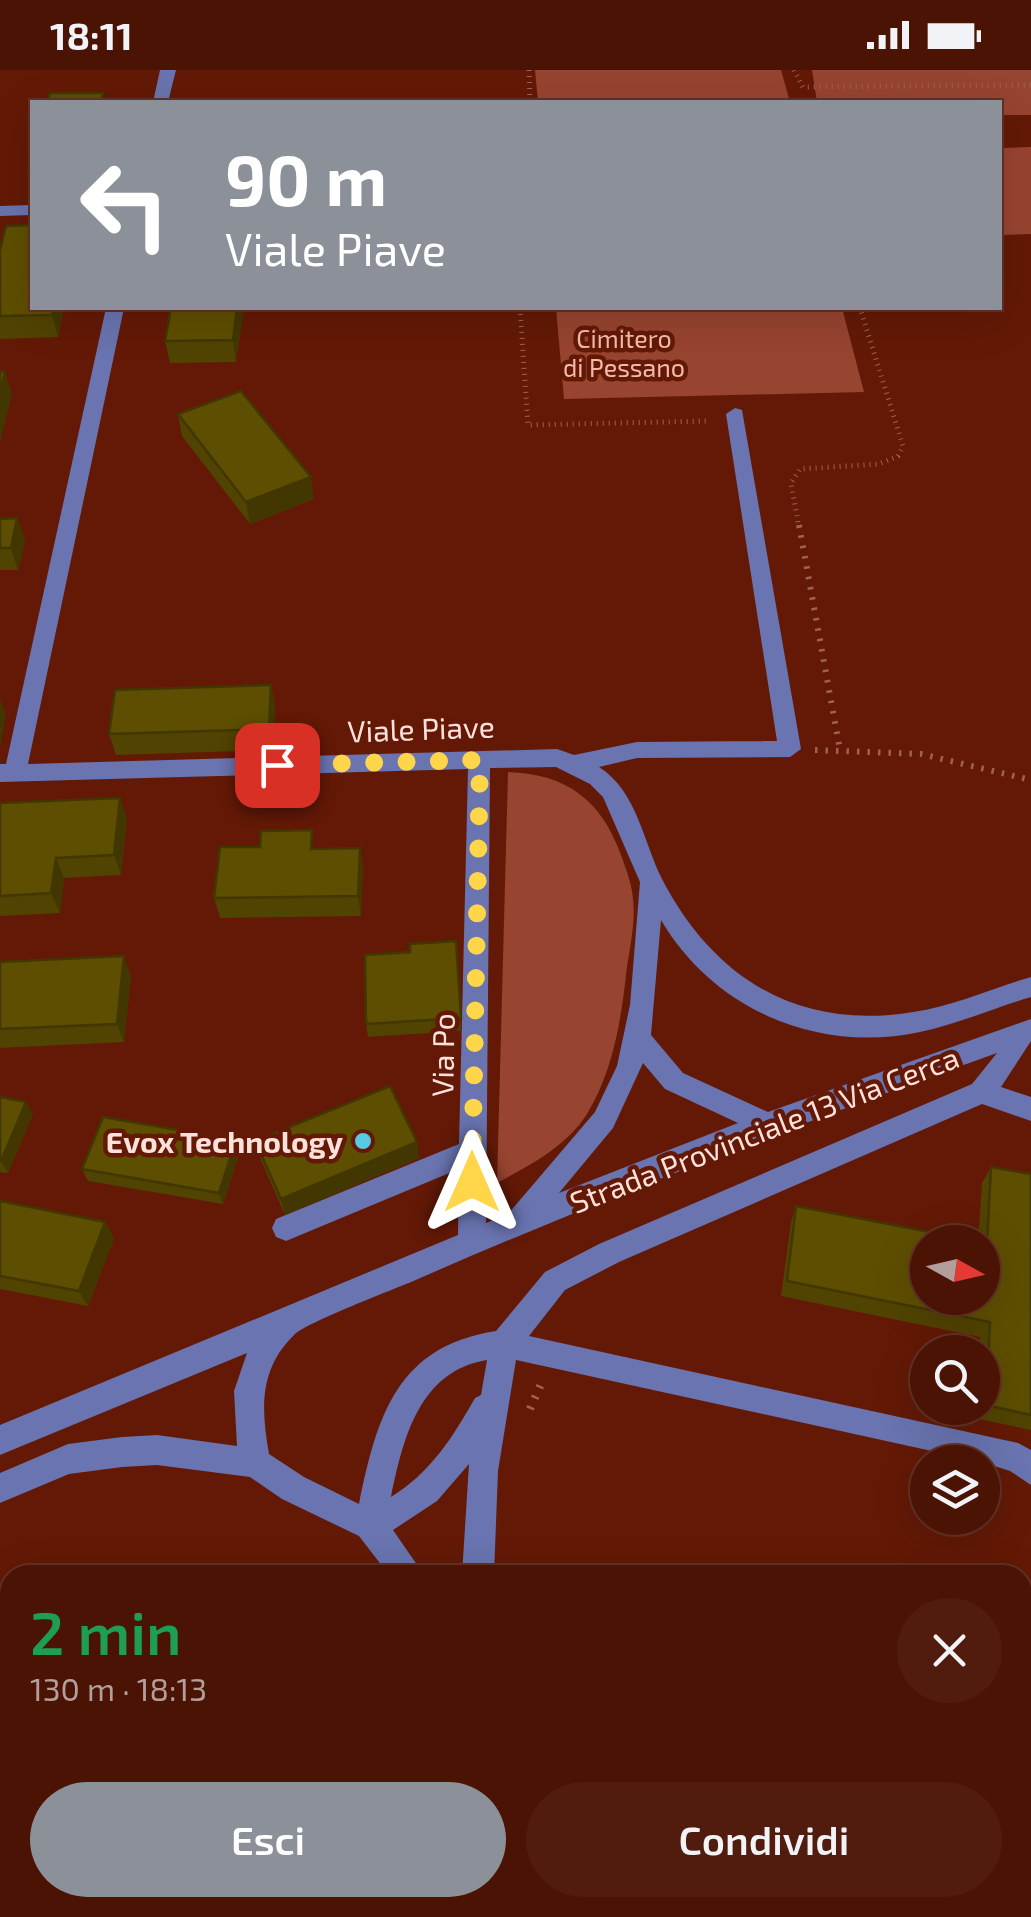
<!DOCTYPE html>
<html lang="it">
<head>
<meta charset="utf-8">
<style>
  :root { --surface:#4a1304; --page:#511c0e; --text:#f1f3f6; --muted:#b29e9a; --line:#613226; --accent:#8c9099 }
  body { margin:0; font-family:"Exo 2",sans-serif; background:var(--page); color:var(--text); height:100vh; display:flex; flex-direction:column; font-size:38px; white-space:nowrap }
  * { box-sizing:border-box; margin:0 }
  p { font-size:32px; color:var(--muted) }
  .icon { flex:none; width:55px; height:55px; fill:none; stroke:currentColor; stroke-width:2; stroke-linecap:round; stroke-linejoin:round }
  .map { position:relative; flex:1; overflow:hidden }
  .drawer { position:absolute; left:0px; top:1495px; width:1032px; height:352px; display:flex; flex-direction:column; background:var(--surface); border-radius:30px 30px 0 0; box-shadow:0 10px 40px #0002,0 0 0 2px var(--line) }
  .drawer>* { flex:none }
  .top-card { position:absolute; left:30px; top:30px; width:972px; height:210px; border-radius:0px; box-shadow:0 10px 40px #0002,0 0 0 2px var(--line); background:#8c9099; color:#fff; overflow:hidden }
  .needle { width:65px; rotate:98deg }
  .controls { position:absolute; left:910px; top:1155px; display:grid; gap:20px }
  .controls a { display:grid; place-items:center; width:90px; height:90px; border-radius:50%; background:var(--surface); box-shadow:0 10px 40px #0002,0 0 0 2px var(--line); font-size:50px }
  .pin { position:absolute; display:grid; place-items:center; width:85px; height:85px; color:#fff; margin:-42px; border-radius:20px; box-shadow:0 5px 15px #0006 }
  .me { position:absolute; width:110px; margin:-55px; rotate:0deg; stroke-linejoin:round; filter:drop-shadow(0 0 8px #0008) }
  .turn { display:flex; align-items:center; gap:35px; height:210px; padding:0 30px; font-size:45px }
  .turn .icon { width:130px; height:130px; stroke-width:2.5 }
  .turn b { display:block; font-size:70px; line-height:85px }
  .round { display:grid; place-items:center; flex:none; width:105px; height:105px; border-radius:52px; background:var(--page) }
  .head { display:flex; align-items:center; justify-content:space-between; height:170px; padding:0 30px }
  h1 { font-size:60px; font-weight:600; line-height:75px; color:#1e9e55 }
  .action { display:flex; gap:20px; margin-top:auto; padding:20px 30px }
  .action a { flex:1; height:115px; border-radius:60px; background:var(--accent); color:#fff; font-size:40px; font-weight:600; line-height:115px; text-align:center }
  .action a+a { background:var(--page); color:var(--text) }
  .status { display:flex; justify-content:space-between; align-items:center; height:70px; padding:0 50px; background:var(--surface); direction:ltr }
  .status svg { height:28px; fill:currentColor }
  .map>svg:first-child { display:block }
  .built { fill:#6e1c06 }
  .green { fill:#974430 }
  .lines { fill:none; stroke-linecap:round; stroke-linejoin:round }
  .path-far2 { stroke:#9c6254; stroke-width:5; stroke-dasharray:1 5; stroke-linecap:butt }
  .path-far1 { stroke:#9c6254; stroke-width:6; stroke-dasharray:2.5 8; stroke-linecap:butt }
  .path { stroke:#9c6254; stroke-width:8; stroke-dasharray:2.5 9; stroke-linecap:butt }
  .minor { fill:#6974b0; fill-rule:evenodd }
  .wall { fill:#514301 }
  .shaded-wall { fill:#423701 }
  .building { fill:#5e4e01; stroke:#423701; stroke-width:2.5 }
  .route { stroke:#ffd54a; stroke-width:18; stroke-dasharray:0 32.4 }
  .poi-dot { fill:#57c9e2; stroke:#631906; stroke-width:4 }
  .labels { text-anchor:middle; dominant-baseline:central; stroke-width:9; stroke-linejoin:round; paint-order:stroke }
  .far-park-label { font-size:25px; fill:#f3baab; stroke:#631906 }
  .street-label { font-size:30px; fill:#fee1da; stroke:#631906 }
  .poi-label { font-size:30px; font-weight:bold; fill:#fee1da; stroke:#631906; text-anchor:end }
</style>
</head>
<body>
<div class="status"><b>18:11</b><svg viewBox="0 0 49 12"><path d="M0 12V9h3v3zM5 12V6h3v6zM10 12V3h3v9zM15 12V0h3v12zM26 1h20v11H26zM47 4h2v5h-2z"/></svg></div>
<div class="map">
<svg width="1031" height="1847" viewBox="0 0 1031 1847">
  <rect width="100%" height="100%" fill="#631906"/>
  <path class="built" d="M0 1793H10V1838H371V1847H0Z"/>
  <g class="green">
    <path d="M535 0H781L790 32H538Z"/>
    <path d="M812 0H1031V45H1000V32H817Z"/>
    <path d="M1031 77V164L1000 165V78Z"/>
    <path d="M556 238H842L864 322 564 329Z"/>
    <path d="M508 702C567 704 601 730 621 785 626 799 632 814 633 829 636 854 629 880 626 905 621 952 612 1003 587 1044 566 1077 530 1095 497 1113Z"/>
  </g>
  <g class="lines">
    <g class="path-far2">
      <path d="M529 0 530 32"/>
      <path d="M794 0 803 17 1031 15"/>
      <path d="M520 238 528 355 710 351"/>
      <path d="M799 458 791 413 800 399 879 394 898 386 903 376 860 238"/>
    </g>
    <g class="path-far1">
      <path d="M799 455 840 680"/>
      <path d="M815 680 921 684 1031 710"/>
    </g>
    <g class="path">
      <path d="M530 1339 541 1314"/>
      <path d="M506 1838V1847"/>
    </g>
    <g class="minor">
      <path d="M160 0H176L168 32H153Z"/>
      <path d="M32 135V145L0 146V136Z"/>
      <path d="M106 238H124L28 694 557 679 574 685 637 672 777 671 726 344 735 338 742 340 801 679 790 687 637 688 599 697C637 721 643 771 662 809 714 909 799 961 913 942 954 936 992 918 1031 907V927C994 938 958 954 920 962 818 984 714 940 661 850L651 965 683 1003 768 1042 1031 949V971L1001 1017 1031 1027V1051L982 1034 619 1192 565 1220 529 1266 1018 1373 1031 1380V1415L1010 1401 982 1392 516 1290 498 1401 494 1505H462L469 1394 437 1431 393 1460 424 1505H389L359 1466 282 1429 250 1407 157 1395 122 1397 69 1404 0 1433V1403L68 1374 122 1367 157 1365 237 1376 234 1321 247 1283 0 1385V1355L458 1165 459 1099 286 1171 276 1167 272 1158 276 1149 459 1074 468 699 0 712V694H6ZM556 697 590 714 603 727 640 812 630 935 617 996 595 1042 508 1144 486 1153 490 698ZM997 983 972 1014 599 1174 545 1202 496 1261C397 1276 377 1346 359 1434L304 1407 269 1384C261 1339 259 1299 294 1265 307 1252 395 1219 418 1209 607 1126 802 1053 997 983ZM643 993 665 1019 738 1053 559 1123 613 1058ZM487 1290 481 1325 475 1328C453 1367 430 1403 391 1427 403 1369 419 1301 487 1290Z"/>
      <path d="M440 1838H474L473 1847H439Z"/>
    </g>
  </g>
  <g class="wall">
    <path d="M32 87V122L28 104Z"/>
    <path d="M0 180 64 238 58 267 0 269Z"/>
    <path d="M171 238H244L236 292 170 293 165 271Z"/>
    <path d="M178 344 314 429 250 454 182 366Z"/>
    <path d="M17 448 25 470 18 500H0V449Z"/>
    <path d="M271 615 275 636 273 680 116 685 109 664Z"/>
    <path d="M0 733 127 748 121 805 64 808 60 843 0 846Z"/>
    <path d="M360 778 363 798 361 846 220 848 214 828 315 779Z"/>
    <path d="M456 871 461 961 368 967 366 954 410 882Z"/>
    <path d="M0 892 131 906 124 972 0 978Z"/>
    <path d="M0 1027 33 1044 8 1103 0 1102Z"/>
    <path d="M255 1071 417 1072 419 1088 285 1145 260 1088Z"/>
    <path d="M240 1082 223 1134 88 1111 82 1099Z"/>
    <path d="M991 1097 1031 1104V1360L975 1348 976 1338H982V1282H979L980 1267 781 1226 791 1152 796 1136 978 1172 982 1113Z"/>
    <path d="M0 1131 105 1152 114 1168 88 1236 0 1219Z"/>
  </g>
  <g class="shaded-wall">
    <path d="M54 238H64L58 267 52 245Z"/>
    <path d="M237 238H244L236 292 233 270Z"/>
    <path d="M5 302 12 324 0 373V321Z"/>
    <path d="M311 407 314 429 250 454 246 432Z"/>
    <path d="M17 448 25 470 18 500 11 478Z"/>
    <path d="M271 615 275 636 273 680 269 659Z"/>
    <path d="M0 629 6 645 0 677Z"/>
    <path d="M120 728 127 748 121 805 114 785Z"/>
    <path d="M360 778 363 798 361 846 358 826Z"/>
    <path d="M56 788 64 808 60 843 51 823Z"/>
    <path d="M124 886 131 906 124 972 117 954Z"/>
    <path d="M26 1032 33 1044 8 1103 1 1091Z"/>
    <path d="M236 1070 240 1082 223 1134 219 1123Z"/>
    <path d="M417 1072 419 1088 285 1145 281 1129Z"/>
    <path d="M105 1152 114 1168 88 1236 79 1221Z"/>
  </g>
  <g class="building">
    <path d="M50 23H103L101 32H47Z"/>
    <path d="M32 87V104H28Z"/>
    <path d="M32 155V238H54L52 245 0 246V180L6 156Z"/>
    <path d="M171 238H237L233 270 165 271Z"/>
    <path d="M0 302H5L0 321Z"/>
    <path d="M241 321 311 407 246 432 178 344Z"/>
    <path d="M17 448 11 478H0V449Z"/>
    <path d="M271 615 269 659 109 664 115 620Z"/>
    <path d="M120 728 114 785 56 788 51 823 0 826V733Z"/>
    <path d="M312 760 311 779 360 778 358 826 214 828 220 777H260L261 761Z"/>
    <path d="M456 871 461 948 366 954 365 885 410 882V874Z"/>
    <path d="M124 886 117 954 0 959V892Z"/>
    <path d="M390 1016 417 1072 281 1129 255 1071Z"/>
    <path d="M0 1027 26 1032 1 1091H0Z"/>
    <path d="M103 1047 236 1070 219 1123 82 1099Z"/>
    <path d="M991 1097 1031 1104V1345L986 1335 990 1252 787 1211 796 1136 981 1172H928V1228H982V1173L987 1174Z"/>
    <path d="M0 1131 105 1152 79 1221 0 1206Z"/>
  </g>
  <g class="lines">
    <path class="route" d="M277 695 480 690 472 1112"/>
  </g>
  <circle class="poi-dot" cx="363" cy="1071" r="10"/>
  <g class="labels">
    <g class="far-park-label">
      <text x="624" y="268">Cimitero<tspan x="624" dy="29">di Pessano</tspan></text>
    </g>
    <g class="street-label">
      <text transform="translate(421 658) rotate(-2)">Viale Piave</text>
      <text transform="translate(442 985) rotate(-89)">Via Po</text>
      <text transform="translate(764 1059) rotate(-21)">Strada Provinciale 13 Via Cerca</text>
    </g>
    <g class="poi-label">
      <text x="343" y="1071">Evox Technology</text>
    </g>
  </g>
</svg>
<div class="controls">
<a><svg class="needle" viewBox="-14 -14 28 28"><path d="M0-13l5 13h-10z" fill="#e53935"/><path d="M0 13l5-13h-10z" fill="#b29e9a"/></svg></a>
<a><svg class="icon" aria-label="search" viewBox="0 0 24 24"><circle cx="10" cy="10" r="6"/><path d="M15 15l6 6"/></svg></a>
<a><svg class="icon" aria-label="layers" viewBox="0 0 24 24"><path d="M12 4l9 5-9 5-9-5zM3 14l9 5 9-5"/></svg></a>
</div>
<div class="pin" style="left:277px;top:695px;background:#d93025"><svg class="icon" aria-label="arrive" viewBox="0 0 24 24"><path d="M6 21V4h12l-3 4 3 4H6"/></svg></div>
<svg class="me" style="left:472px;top:1112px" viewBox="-20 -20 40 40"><path d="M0-17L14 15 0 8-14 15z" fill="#ffd54a" stroke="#fff" stroke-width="4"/></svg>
<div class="top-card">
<div class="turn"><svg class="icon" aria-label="left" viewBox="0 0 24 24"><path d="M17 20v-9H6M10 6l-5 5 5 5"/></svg><div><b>90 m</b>Viale Piave</div></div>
</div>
<section class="drawer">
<div class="head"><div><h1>2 min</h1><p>130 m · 18:13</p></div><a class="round"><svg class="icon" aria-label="close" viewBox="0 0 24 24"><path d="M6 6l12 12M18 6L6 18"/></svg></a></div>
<div class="action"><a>Esci</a><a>Condividi</a></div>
</section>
</div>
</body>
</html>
